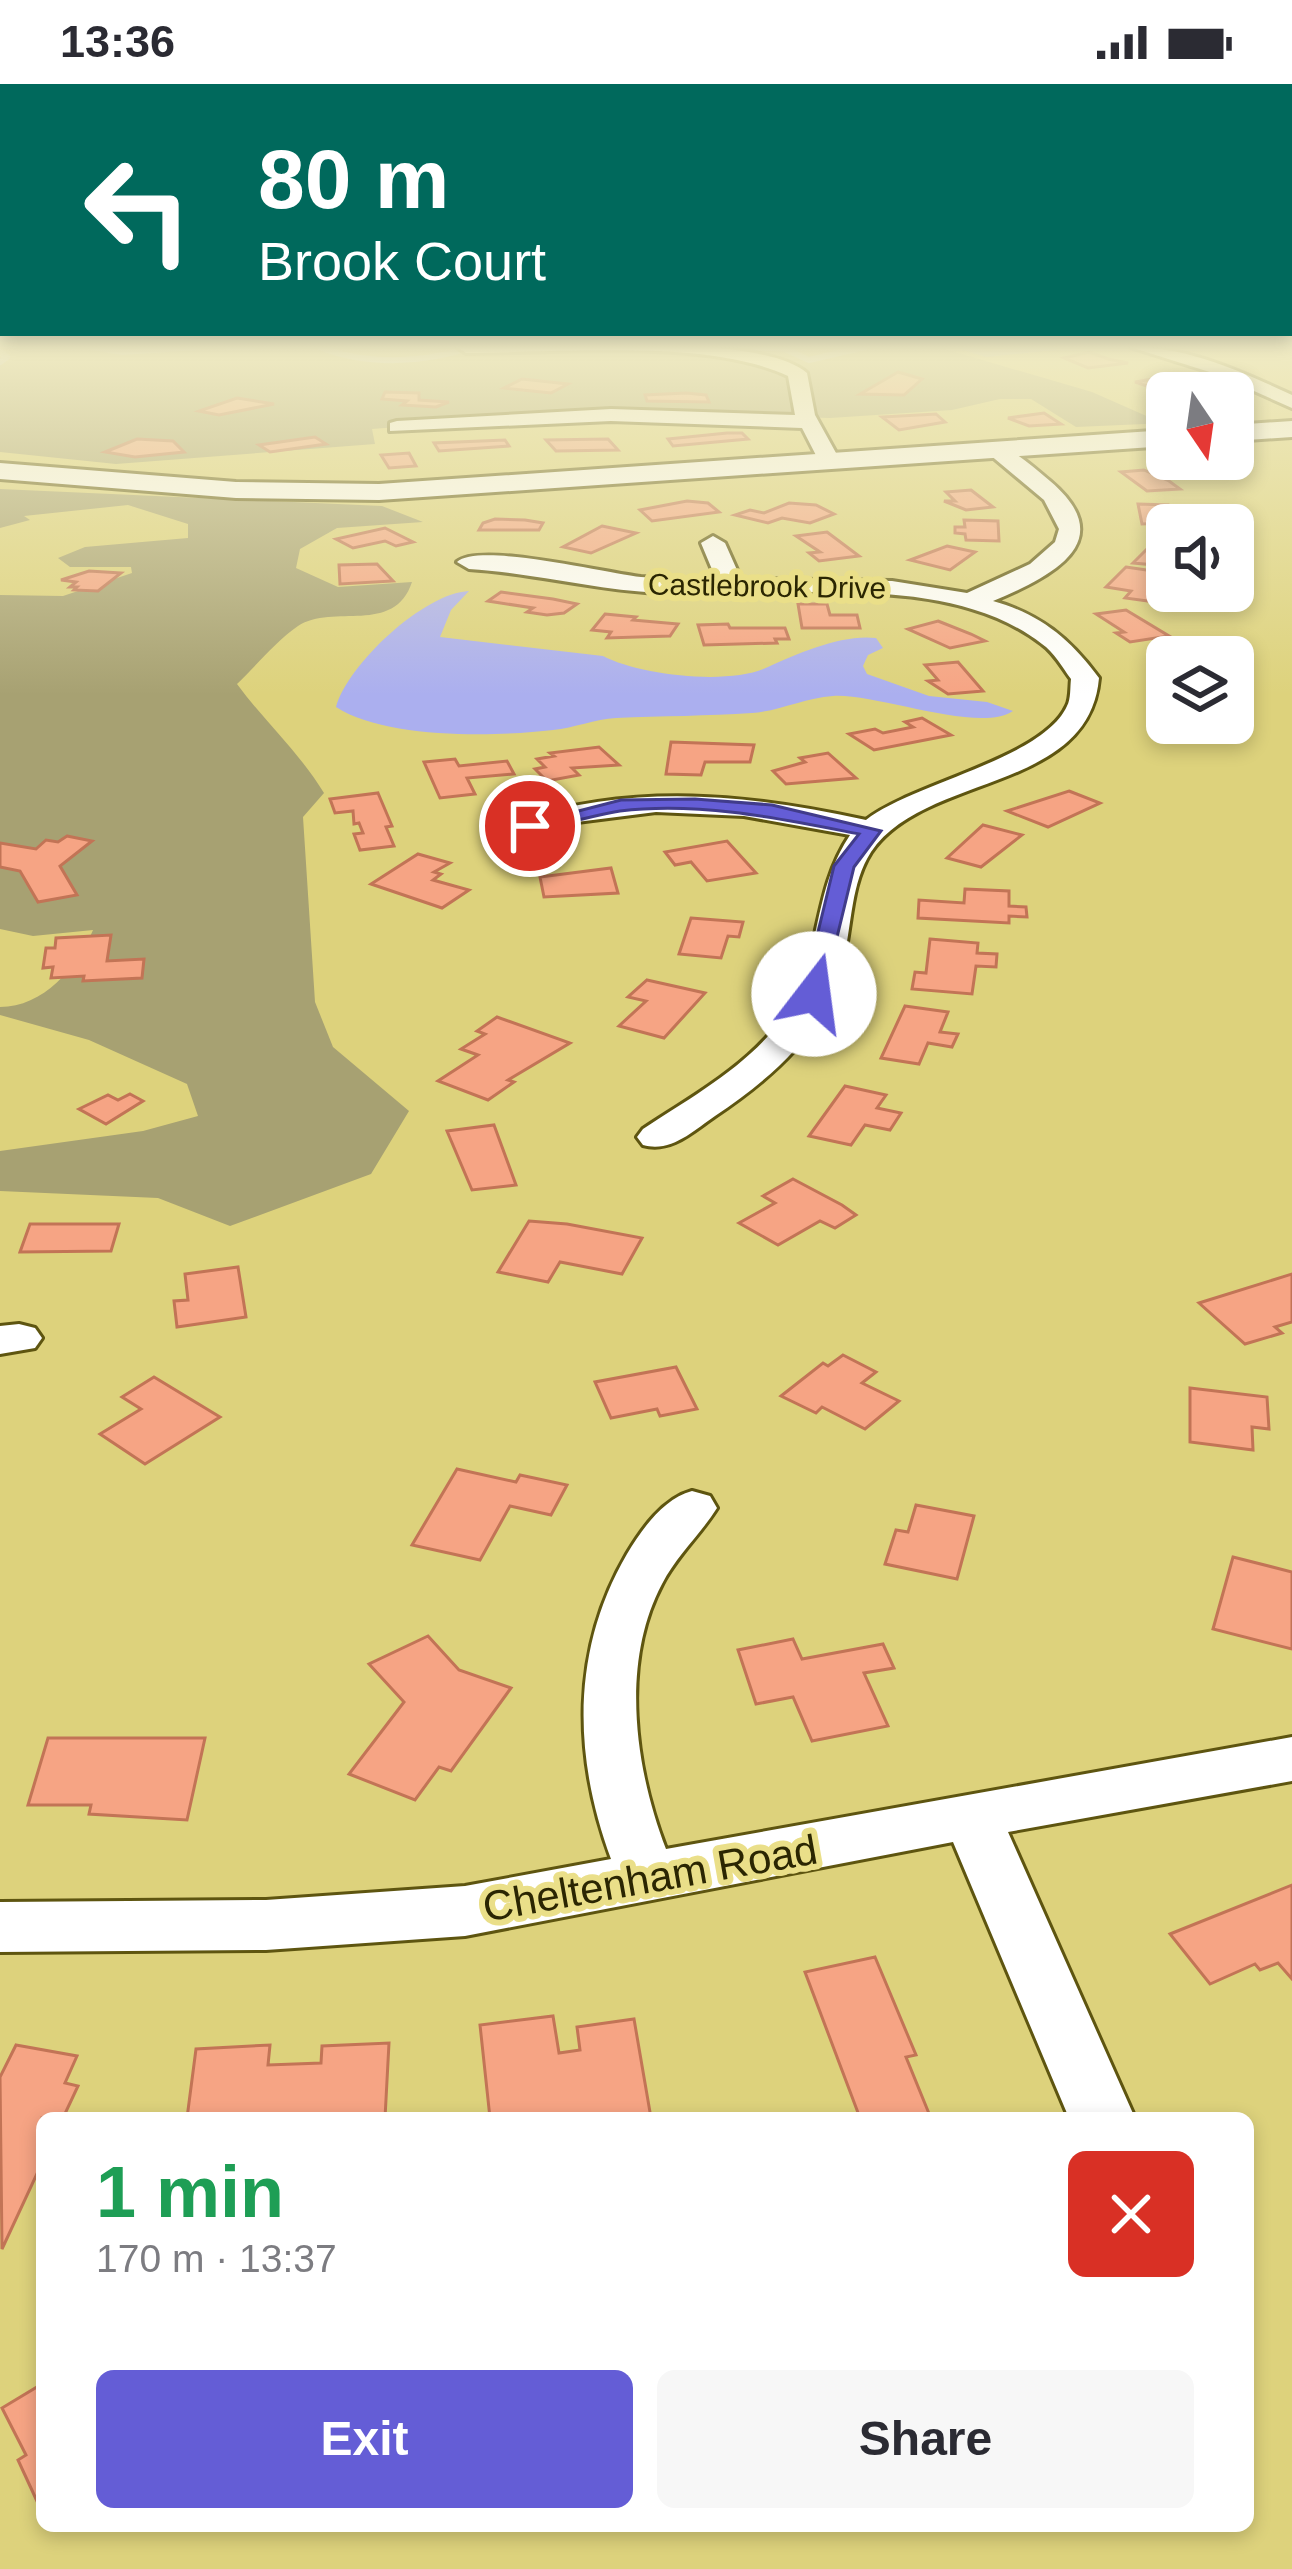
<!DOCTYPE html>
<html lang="en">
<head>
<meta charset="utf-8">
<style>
  :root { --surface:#fff; --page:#f7f7f7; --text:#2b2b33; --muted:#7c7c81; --accent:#645dd6 }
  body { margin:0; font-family:Arial,sans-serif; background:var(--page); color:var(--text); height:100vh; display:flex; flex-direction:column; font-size:45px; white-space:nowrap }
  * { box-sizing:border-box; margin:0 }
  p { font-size:39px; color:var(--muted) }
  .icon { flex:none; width:66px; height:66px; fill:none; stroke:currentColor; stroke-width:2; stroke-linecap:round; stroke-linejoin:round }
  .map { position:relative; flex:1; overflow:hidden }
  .side { position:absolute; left:36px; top:2028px; width:1218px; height:420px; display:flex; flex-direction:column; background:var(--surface); border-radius:18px; box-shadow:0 6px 18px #0003 }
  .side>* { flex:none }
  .guide { position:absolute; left:0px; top:0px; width:1293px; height:252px; box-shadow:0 6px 18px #0003; background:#00695c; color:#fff; overflow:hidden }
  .needle { width:78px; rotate:167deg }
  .tools { position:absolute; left:1146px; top:288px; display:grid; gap:24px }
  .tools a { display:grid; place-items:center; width:108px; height:108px; border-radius:18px; background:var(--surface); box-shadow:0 6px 18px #0003; font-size:60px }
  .pin { position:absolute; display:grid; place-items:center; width:102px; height:102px; color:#fff; margin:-51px; border:6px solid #fff; border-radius:50%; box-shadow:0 3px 12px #0007 }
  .me { position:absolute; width:132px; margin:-66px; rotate:15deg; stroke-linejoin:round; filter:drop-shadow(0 0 9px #0008) }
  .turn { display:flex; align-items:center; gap:42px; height:252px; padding:0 60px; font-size:54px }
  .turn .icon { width:156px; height:156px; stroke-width:2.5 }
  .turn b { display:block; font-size:84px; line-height:102px }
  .round { display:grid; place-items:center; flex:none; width:126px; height:126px; border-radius:18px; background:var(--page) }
  .headline { display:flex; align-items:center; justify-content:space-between; height:204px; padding:0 60px }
  h1 { font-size:72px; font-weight:700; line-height:90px; color:#1e9e55 }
  .primary-button { display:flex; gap:24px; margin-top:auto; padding:24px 60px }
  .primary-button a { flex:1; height:138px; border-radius:18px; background:var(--accent); color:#fff; font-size:48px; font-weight:700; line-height:138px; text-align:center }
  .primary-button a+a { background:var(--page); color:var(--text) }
  .status { display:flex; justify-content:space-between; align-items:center; height:84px; padding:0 60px; background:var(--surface); direction:ltr }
  .status svg { height:33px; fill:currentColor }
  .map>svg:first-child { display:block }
  .green { fill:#a7a172 }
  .water { fill:#abafef }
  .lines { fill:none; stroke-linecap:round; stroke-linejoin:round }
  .stream { stroke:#abafef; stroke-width:6 }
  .building { fill:#f6a484; stroke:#c27456; stroke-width:3 }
  .minor-casing { stroke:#5e5510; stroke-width:6 }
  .major-casing { stroke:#5e5510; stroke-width:6 }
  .minor { fill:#fff; fill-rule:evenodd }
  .major { fill:#fff; fill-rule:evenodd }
  .route { fill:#645dd6; stroke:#413c8b; stroke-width:3 }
  .labels { text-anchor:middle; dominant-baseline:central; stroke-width:12; stroke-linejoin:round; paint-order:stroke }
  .far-street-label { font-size:30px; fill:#2b2602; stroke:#eadf89 }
  .near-street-label { font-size:42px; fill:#2b2602; stroke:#eadf89 }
</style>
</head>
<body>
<div class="status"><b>13:36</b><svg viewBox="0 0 49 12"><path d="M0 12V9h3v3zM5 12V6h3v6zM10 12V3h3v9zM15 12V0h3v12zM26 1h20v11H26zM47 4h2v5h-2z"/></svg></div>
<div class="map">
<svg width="1292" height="2485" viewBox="0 0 1292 2485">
  <rect width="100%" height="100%" fill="#ddd27c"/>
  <g class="green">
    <path d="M0 263H938L1092 308 1151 334 1167 333V339L1076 343 1031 315H1000L952 326 830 334 592 328 372 345 375 360 116 380 0 368Z"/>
    <path d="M0 405 382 422 423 438 337 444 300 465 296 484 338 503 412 498C394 552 333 519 298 542 276 557 256 582 237 600 265 638 299 668 324 709L303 733 315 918 333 963 409 1027 371 1090 230 1142 158 1114 0 1107V1067L143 1047 198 1032 187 1000 89 956 0 931V923C43 923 77 884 93 846L33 852 0 845V511L63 512 132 489 131 483H70L58 474 85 463 188 454V440L128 421 24 432 30 436 0 444Z"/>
  </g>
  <path class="water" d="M469 507 451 526 440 553 603 572C639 591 730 602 768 583 799 569 842 550 876 554L883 564 868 571 863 582 867 590 929 612 987 618 1013 627C979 650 876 609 833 612 804 614 780 627 752 629 708 632 662 632 616 634 595 635 574 644 553 646 495 653 385 655 336 623 348 580 424 509 469 507Z"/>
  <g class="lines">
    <g class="stream">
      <path d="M93 263 122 268 198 263"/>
      <path d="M229 263H253"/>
      <path d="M320 263C366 282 425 279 472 263"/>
      <path d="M755 263 785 265 809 276 865 263"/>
      <path d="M964 263 986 270 1055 263"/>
      <path d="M0 268 7 273 0 278"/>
    </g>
  </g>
  <g class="building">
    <path d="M1089 268 1108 275 1128 279 1088 284 1064 274Z"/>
    <path d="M898 288 922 295 904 311 860 310Z"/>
    <path d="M1174 291 1186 295 1175 296 1192 304 1162 307 1135 298Z"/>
    <path d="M522 295 568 300 551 309 504 304Z"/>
    <path d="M385 308 419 309V316L449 318 436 323 402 321 407 317 382 315Z"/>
    <path d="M686 309 706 311 709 318 647 317 645 311Z"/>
    <path d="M237 314 274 320 219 331 199 327Z"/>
    <path d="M1044 329 1061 340 1029 342 1008 334Z"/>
    <path d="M936 330 945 338 899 346 882 333Z"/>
    <path d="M727 349H742L748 355 673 362 668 355Z"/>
    <path d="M315 353 326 360 270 368 259 361Z"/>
    <path d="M137 355 173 357 184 368 135 373 105 368Z"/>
    <path d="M608 355 618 366 556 367 546 356Z"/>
    <path d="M505 356 509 362 439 367 434 359Z"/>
    <path d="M409 369 416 382 389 384 381 371Z"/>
    <path d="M1144 386 1169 397 1180 405 1147 407 1121 388Z"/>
    <path d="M971 406 993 423 966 426 944 417H955L946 408Z"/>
    <path d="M687 417 708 419 719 428 652 437 640 426Z"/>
    <path d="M789 419 816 421 834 430 810 439 782 434 768 439 735 431 750 426 764 429Z"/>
    <path d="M1138 420 1168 421 1169 429 1186 430 1188 438 1142 440Z"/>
    <path d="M495 435 525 436 543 439 539 446H479L483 439Z"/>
    <path d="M964 436 998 437 999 457 966 456 965 450 955 449V443H965Z"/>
    <path d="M602 442 636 449 591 469 563 463Z"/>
    <path d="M385 444 413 458 396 462 385 457 353 464 336 455Z"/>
    <path d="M827 448 859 472 819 477 809 469 820 468 796 452Z"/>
    <path d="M1155 457 1167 458V482L1133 479Z"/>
    <path d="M947 462 975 468 950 486 910 476Z"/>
    <path d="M377 480 393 497 340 500 339 481Z"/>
    <path d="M1126 483 1167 489 1151 504 1174 508 1167 518H1155L1125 514 1131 507 1106 503Z"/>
    <path d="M89 487 121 489 98 507 74 506 77 503H70L76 498 61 496Z"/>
    <path d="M501 508 553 515 577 520 564 529 547 531 527 528 533 524 488 517Z"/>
    <path d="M798 520H827L830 531H857L860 544H802Z"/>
    <path d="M1126 526 1169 552 1130 558 1116 549 1124 548 1096 530Z"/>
    <path d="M605 530 636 533 633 536 678 540 670 552 607 554 611 548 592 546Z"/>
    <path d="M938 537 971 550 985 557 950 564 908 545Z"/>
    <path d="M728 540 730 544H785L789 555H775L777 559 704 561 698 541Z"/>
    <path d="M958 578 983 607 948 610 928 597 938 596 925 581Z"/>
    <path d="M922 634 951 651 874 666 849 650 875 645 883 649 913 643 905 638Z"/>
    <path d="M671 658 754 661 750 678H705L701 691 666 690Z"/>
    <path d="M599 663 619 681 572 684 579 691 547 697 535 685 545 683 537 675 554 672 550 669Z"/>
    <path d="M828 669 856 694 786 700 773 687 805 678 800 674Z"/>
    <path d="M455 675 459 682 507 677 514 690 467 694 475 710 440 714 424 678Z"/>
    <path d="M1069 707 1100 719 1048 743 1007 727Z"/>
    <path d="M378 709 392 742 386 743 394 762 360 766 354 750 363 749 359 739 354 740 353 727 335 729 330 715Z"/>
    <path d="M983 741 1022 751 981 783 947 774Z"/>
    <path d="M67 752 92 757 60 782 77 811 38 818 20 787 0 783V759L36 765 46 756 58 758Z"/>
    <path d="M727 757 756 789 707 797 691 778 675 781 665 768Z"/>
    <path d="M418 770 450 779 434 788 441 790 433 796 469 806 442 824 371 800Z"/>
    <path d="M611 784 618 809 544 813 540 793Z"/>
    <path d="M965 805 1009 807V822L1026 823 1027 833 1009 832V839L918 834 919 816 964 819Z"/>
    <path d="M691 834 743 838 739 853 728 852 721 874 679 870Z"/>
    <path d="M111 851 107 877 144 875 142 894 83 897 84 892 51 894 53 883 43 884 46 864H55L56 854Z"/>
    <path d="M930 855 978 859 977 869 997 870 996 883 976 882 972 910 912 905 915 888 926 889Z"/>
    <path d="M647 896 705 909 664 954 619 942 646 917 628 913Z"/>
    <path d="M905 922 948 928 940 948 958 950 952 963 928 959 919 980 881 974Z"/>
    <path d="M497 933 570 959 508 996 514 998 488 1016 438 997 478 971 461 965 485 950 477 947Z"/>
    <path d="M845 1002 886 1011 877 1024 901 1029 890 1046 865 1041 851 1061 809 1052Z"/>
    <path d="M130 1010 143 1017 106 1040 79 1025 108 1011 118 1016Z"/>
    <path d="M494 1041 516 1101 472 1106 447 1047Z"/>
    <path d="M793 1095 842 1121 856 1131 835 1144 820 1137 778 1161 739 1139 775 1119 763 1112Z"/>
    <path d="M529 1137 567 1140 642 1154 622 1190 560 1178 548 1198 498 1188Z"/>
    <path d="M30 1140H119L111 1167 20 1168Z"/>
    <path d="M238 1183 246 1233 177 1243 174 1217 188 1216 185 1190Z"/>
    <path d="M1292 1190V1238L1275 1243 1282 1249 1245 1260 1199 1219Z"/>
    <path d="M843 1271 876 1288 862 1299 899 1317 865 1345 822 1323 816 1329 781 1312 823 1279 828 1282Z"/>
    <path d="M676 1283 697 1325 660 1332 657 1325 611 1334 595 1298Z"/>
    <path d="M154 1293 220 1333 145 1380 100 1350 141 1325 122 1313Z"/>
    <path d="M1190 1304 1267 1313 1269 1345 1252 1343 1253 1366 1190 1358Z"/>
    <path d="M457 1385 516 1398 520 1391 567 1401 551 1431 510 1422 480 1476 412 1461Z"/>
    <path d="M916 1421 974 1432 957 1495 885 1480 896 1446 908 1448Z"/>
    <path d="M1233 1473 1292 1488V1565L1213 1545Z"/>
    <path d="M428 1552 459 1586 511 1604 451 1687 439 1683 415 1716 349 1690 404 1618 369 1580Z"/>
    <path d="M793 1555 802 1575 883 1560 894 1584 864 1589 888 1642 812 1657 793 1613 756 1620 738 1566Z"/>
    <path d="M48 1654H205L187 1736 89 1730 91 1721H28Z"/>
    <path d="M1292 1801V1895L1278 1879 1260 1886 1255 1880 1210 1900 1170 1850Z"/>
    <path d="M875 1873 916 1971 906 1973 930 2032 860 2034 805 1888Z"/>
    <path d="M553 1932 559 1969 580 1966 577 1943 634 1935 651 2034H490L480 1941Z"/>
    <path d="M389 1959 385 2034H187L196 1965 270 1961 268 1981 321 1979 322 1962Z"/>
    <path d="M16 1961 77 1972 65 1999 78 2002 63 2034H42V2079L2 2165 0 1993Z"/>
    <path d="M42 2300V2428L18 2376 26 2371 2 2324Z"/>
  </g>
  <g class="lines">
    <defs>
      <g id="minor">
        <path d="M457 263C530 263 757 246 807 289L815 331 841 378 838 383H822L802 344 611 337 390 347V339L397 337 611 325 795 331 788 292C707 254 557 269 466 269Z"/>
        <path d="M1130 263C1189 263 1240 287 1292 311V324L1216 290Z"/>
        <path d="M996 360C1015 366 1034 384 1050 397 1122 458 1050 493 993 517 1040 530 1070 555 1099 594 1089 709 924 689 871 768 851 799 852 839 844 873 829 945 773 993 715 1032 693 1047 671 1069 643 1061L637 1053 643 1045C702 1006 780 965 804 893 820 843 820 796 850 751L744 732 656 728 577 738 530 752 519 750 514 743 519 736C636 699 747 710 866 736 913 699 1043 675 1067 622 1071 615 1070 603 1071 595 1062 583 1054 568 1042 560 944 484 776 516 659 509 595 506 533 489 469 485L457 478C479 458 605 489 641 493 666 495 691 495 716 495L701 459 713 452 725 459 741 495 892 497 967 509 1030 480 1055 458 1059 445 1044 416 989 370V362Z"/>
        <path d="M19 1240 35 1244 42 1254 35 1264 0 1270V1242Z"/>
        <path d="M692 1407 710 1412 717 1424C700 1451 677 1471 662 1500 620 1579 635 1685 666 1765L1292 1653V1697L1008 1748 1135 2034H1069L953 1758 465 1852 266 1866 0 1868V1818L266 1816 465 1802 611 1775C573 1672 571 1566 627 1470 642 1445 663 1415 692 1407Z"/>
      </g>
      <g id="major">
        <path d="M1292 337V353L1233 357V341Z"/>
        <path d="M1167 346V362L379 416 236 414 0 395V379L236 398 379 400Z"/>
      </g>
    </defs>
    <use href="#minor" class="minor-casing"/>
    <use href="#major" class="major-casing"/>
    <use href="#minor" class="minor"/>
    <use href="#major" class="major"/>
  </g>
  <linearGradient id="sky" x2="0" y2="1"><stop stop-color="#8fb2eb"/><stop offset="0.43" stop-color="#f0ebc4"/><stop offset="1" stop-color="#f0ebc4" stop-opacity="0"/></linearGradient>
  <rect width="1292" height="611" fill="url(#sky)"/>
  <path class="route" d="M695 715 772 721 881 747 854 783 822 915 814 917 803 910 834 782 859 750C782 735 699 717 620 727 590 732 559 741 530 748L520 742 621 716Z"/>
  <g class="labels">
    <g class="far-street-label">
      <text transform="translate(767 502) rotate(1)">Castlebrook Drive</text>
    </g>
    <g class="near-street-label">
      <text transform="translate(650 1794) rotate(-10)">Cheltenham Road</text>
    </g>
  </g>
</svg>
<div class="tools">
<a><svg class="needle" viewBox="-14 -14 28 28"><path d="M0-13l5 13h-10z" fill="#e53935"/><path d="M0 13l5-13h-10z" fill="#7c7c81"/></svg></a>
<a><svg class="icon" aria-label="sound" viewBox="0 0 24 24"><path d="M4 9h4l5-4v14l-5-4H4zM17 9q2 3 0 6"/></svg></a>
<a><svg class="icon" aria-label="layers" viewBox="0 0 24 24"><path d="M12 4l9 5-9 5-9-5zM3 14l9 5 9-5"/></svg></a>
</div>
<div class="pin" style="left:530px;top:742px;background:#d93025"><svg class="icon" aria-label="arrive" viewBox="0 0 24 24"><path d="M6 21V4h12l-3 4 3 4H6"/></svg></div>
<svg class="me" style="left:814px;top:910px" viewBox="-20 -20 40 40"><circle r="19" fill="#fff"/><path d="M0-13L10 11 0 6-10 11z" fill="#645dd6"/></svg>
<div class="guide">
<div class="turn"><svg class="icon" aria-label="left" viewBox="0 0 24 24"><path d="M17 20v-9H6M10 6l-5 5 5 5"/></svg><div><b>80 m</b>Brook Court</div></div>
</div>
<section class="side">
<div class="headline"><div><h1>1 min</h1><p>170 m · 13:37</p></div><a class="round" style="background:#d93025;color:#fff"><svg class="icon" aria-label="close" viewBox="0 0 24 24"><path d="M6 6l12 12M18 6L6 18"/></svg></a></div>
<div class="primary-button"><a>Exit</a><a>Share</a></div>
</section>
</div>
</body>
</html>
